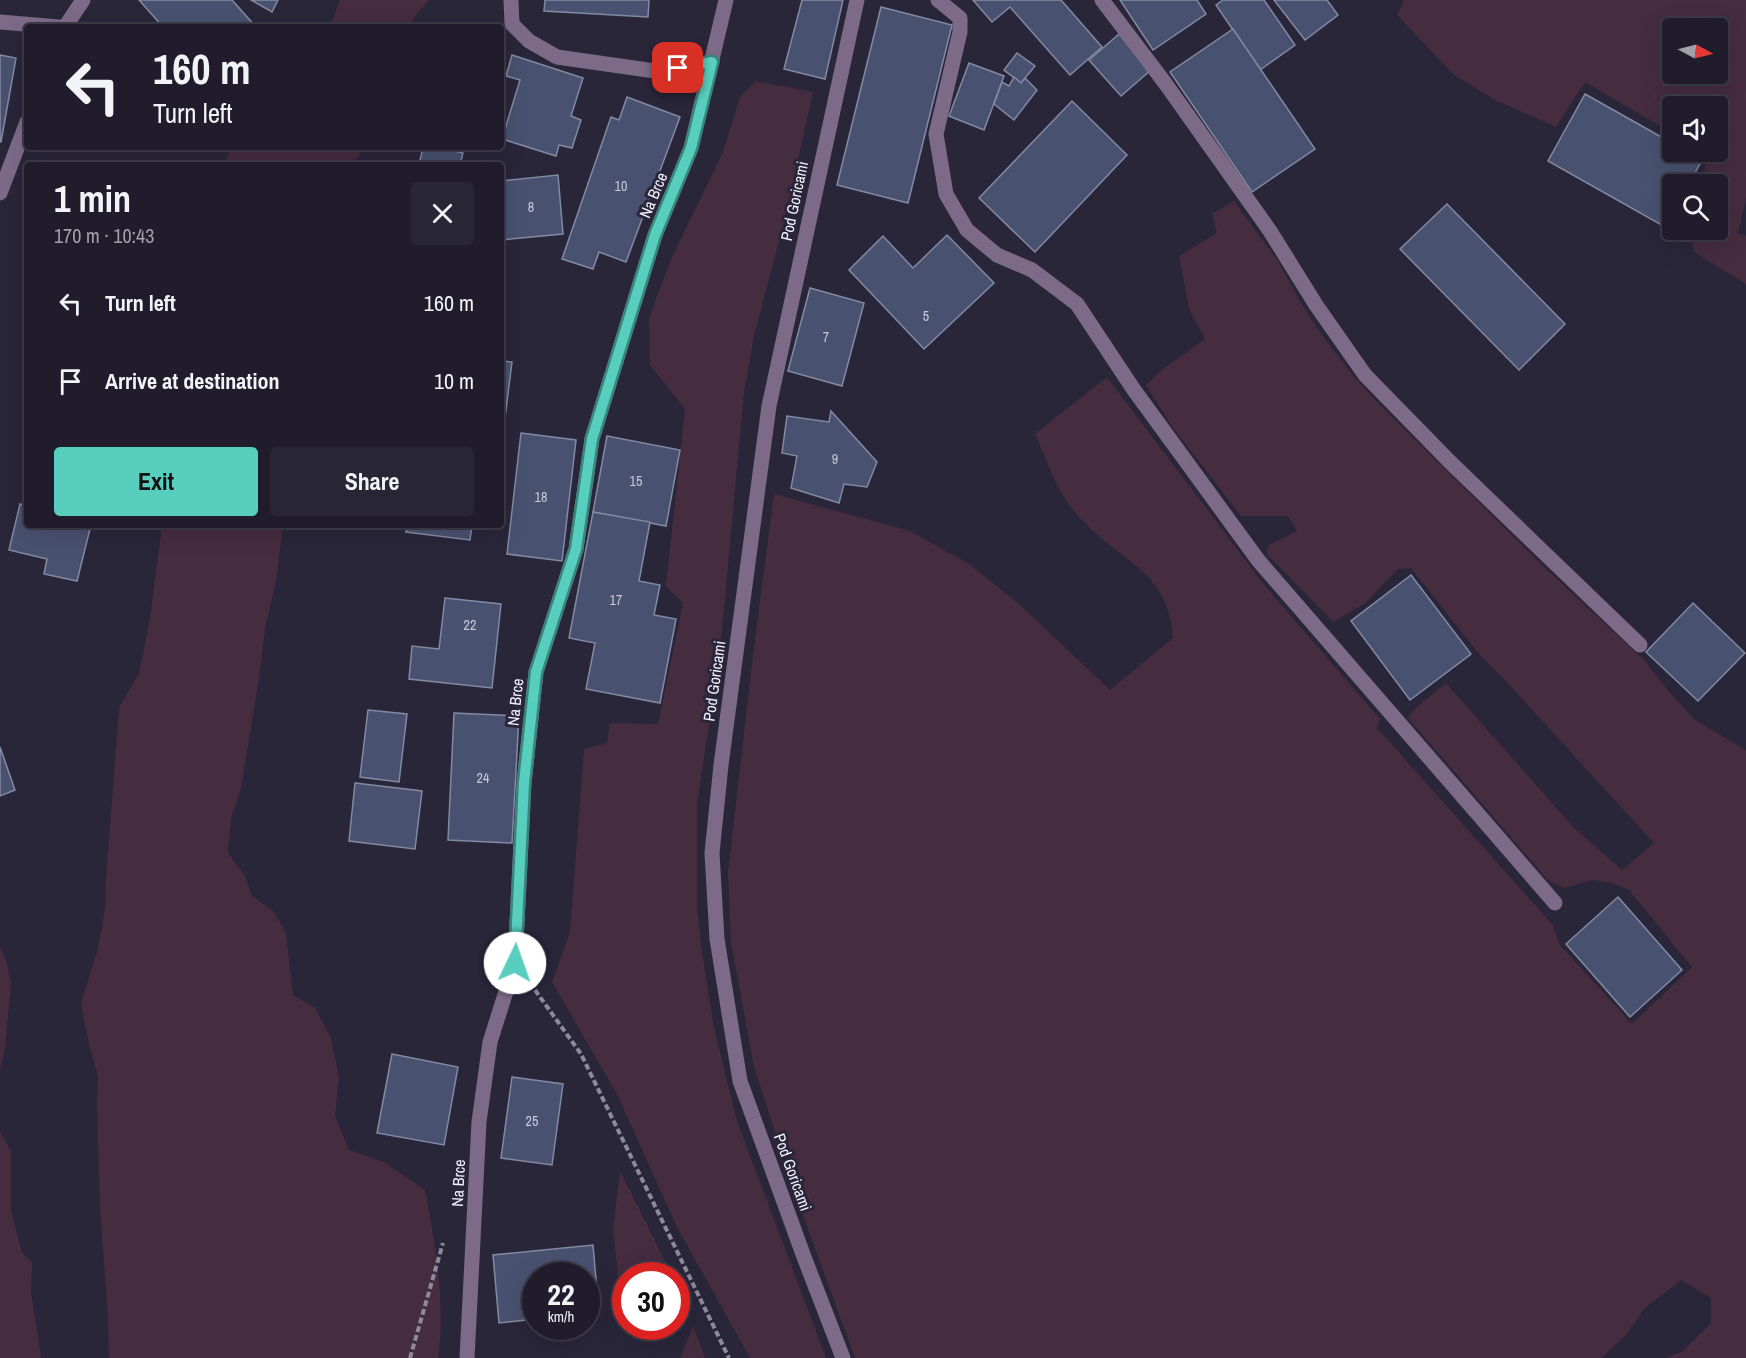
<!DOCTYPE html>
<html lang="en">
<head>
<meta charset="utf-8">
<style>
  :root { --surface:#201c2c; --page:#282534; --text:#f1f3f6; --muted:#a2a1a9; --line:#3d3a48; --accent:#58cebf }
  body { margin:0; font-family:"Archivo Narrow",sans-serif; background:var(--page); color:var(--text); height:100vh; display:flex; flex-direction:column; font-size:22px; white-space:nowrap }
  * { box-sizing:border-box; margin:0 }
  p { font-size:20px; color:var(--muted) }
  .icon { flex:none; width:33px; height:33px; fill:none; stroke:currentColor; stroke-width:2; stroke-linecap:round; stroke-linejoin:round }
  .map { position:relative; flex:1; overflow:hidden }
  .sheet { position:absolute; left:24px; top:162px; width:480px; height:366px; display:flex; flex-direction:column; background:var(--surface); border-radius:6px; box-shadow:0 6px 24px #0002,0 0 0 2px var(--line) }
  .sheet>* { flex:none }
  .hud { position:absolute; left:24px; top:24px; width:480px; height:126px; border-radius:6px; box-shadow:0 6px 24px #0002,0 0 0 2px var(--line); background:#201c2c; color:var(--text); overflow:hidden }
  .needle { width:39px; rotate:97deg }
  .buttons { position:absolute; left:1662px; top:18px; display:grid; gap:12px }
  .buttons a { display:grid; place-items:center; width:66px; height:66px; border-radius:6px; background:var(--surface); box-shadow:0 6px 24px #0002,0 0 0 2px var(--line); font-size:30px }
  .speed { position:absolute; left:522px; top:1262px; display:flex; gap:12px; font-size:30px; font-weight:700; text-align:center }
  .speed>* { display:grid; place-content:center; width:78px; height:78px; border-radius:50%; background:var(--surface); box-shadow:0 6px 24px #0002,0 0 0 2px var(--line); line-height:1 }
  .speed small { font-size:15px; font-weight:400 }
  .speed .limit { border:9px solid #d22; background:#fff; color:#111 }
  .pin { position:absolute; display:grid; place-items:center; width:51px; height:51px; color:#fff; margin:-26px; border-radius:12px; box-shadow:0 3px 9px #0006 }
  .me { position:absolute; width:66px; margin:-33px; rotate:3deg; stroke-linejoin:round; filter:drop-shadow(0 0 4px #0008) }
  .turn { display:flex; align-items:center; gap:21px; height:126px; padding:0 30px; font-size:27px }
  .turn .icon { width:78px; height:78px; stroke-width:2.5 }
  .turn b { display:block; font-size:42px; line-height:51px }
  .round { display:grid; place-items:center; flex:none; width:63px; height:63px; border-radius:6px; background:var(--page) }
  .overview { display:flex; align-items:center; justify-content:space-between; height:102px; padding:0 30px }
  h1 { font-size:36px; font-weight:700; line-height:45px }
  .primary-button { display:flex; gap:12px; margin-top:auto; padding:12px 30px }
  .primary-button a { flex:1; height:69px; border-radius:6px; background:var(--accent); color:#111; font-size:24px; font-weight:700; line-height:69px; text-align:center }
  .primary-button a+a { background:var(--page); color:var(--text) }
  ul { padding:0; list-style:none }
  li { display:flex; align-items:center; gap:18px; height:78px; padding:0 30px }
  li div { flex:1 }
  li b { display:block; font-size:22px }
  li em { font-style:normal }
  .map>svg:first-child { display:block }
  .green { fill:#452c3f; fill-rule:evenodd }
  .building { fill:#48516f; stroke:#828aa3; stroke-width:1.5 }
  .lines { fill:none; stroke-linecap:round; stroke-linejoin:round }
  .path { stroke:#8d8a9b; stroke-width:4; stroke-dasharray:6 3; stroke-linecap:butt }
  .lane { stroke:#7d6a87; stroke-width:15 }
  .street { stroke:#7d6a87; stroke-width:15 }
  .route-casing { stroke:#39867c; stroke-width:15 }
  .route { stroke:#58cebf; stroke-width:10 }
  .labels { text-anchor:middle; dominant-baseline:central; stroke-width:6; stroke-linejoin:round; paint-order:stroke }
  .number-label { font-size:14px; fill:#c8c8da }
  .street-label { font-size:16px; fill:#f2f0fe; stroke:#2a263a }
</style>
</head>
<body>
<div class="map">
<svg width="1746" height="1358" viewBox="0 0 1746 1358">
  <rect width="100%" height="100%" fill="#2a263a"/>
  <g class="green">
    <path d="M340 0H429L415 16 410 27H330Z"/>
    <path d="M1404 0H1746V199L1738 233 1746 236V284L1694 252 1692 241 1697 230H1718V184H1698L1710 156 1703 152H1718V106H1672V133L1585 82 1556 127 1495 100 1454 75 1397 15ZM1672 28H1718V74H1672Z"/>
    <path d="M756 81 813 92 784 222 754 336 744 392 720 652 697 804V907L702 952 714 1028 737 1121 826 1358H750L677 1227 617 1094 552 982 570 932 584 749 607 743 610 723 658 724 683 603 666 586 685 409 650 365 649 318 671 259 723 152 740 97Z"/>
    <path d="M231 147H366L351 165H224Z"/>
    <path d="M1234 201 1277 260 1301 303 1321 334 1355 378 1381 406 1545 568 1644 660 1671 694 1695 720 1746 750V1358H1666L1683 1351 1711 1323V1298L1681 1280 1644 1309 1626 1335 1601 1358H855L791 1182 754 1067 731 942 728 872 754 647 774 494 910 531 969 564 1019 604 1110 690 1173 638C1169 571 1123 564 1084 522 1056 494 1051 468 1035 434L1107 377 1265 586 1380 719 1377 728 1552 924 1560 945 1632 1024 1692 967 1629 890 1612 883 1592 880 1564 888 1549 881 1408 718 1417 707 1446 683 1574 828 1622 870 1654 843 1504 679 1479 654 1411 568 1398 569 1364 604 1333 622 1266 553 1269 545 1297 531 1288 516H1241L1171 425 1146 385 1163 369 1205 339 1189 309 1179 256 1217 233 1212 214Z"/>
    <path d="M162 525H283L276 580 265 629 259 678 241 788 231 818 228 853 245 876 252 896 274 912 286 933 293 995 315 1008 331 1038 339 1077 335 1116 349 1150 384 1162 425 1190C435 1244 446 1303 438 1358H109L108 1317 100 1207 97 1105 98 1076 90 1048 81 1004 98 948 105 909 106 878 119 708 139 673 150 619Z"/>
    <path d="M0 947 7 964 11 984 5 1047 0 1071Z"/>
    <path d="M0 1131 11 1152V1211L22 1253 32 1262 31 1292 41 1358H0Z"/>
    <path d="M620 1171 672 1275H626V1326H629L624 1328 613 1230Z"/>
    <path d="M693 1326 705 1358H680Z"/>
  </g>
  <g class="building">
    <path d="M139 0H232L256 27H163Z"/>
    <path d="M251 0H278L272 12Z"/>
    <path d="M545 0H649L648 17 544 11Z"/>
    <path d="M802 0H843L825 79 784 69Z"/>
    <path d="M973 0H1061L1102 47 1070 75 1010 7 992 22Z"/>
    <path d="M1120 0H1197L1206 14 1153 50Z"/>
    <path d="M1223 0H1264L1295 45 1260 70 1216 5Z"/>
    <path d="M1274 0H1327L1338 15 1305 40Z"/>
    <path d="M881 7 952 25 908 203 837 185Z"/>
    <path d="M1233 29 1315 149 1252 192 1170 72Z"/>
    <path d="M1119 34 1151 70 1121 96 1089 60Z"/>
    <path d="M1017 53 1035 66 1021 83 1004 70Z"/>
    <path d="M0 55 16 58 1 142H0Z"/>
    <path d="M512 55 583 78 571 116 581 120 572 148 559 145 556 156 502 139 520 80 506 76Z"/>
    <path d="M969 63 1004 76 984 130 949 116Z"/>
    <path d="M1014 77 1021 83 1025 78 1037 90 1014 120 994 104 1002 82 1009 86Z"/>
    <path d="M1585 94 1672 143V152H1687L1702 160 1689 184H1672V213L1665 227 1548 161Z"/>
    <path d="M627 97 680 117 626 262 599 252 593 269 562 259 611 117 619 120Z"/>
    <path d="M1072 101 1127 155 1035 252 979 198Z"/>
    <path d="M423 147H436L463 153 460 165H419Z"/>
    <path d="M558 175 563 234 501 240V181Z"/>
    <path d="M1447 204 1565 324 1519 370 1400 249Z"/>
    <path d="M947 235 994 283 924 349 849 270 883 236 913 268Z"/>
    <path d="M810 288 864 303 842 386 788 371Z"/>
    <path d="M501 361 512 362 501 450Z"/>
    <path d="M831 411 877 462 867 487 844 484 839 503 791 488 797 456 782 453 787 416 829 422Z"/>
    <path d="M521 433 576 440 562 561 507 554Z"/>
    <path d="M607 436 680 450 666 526 593 512Z"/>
    <path d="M20 504 27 506V525H91L77 581 44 574 47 559 9 550Z"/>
    <path d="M593 512 650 522 639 581 660 585 654 615 676 619 660 703 586 689 595 643 569 638Z"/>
    <path d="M406 525H472L470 540 406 532Z"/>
    <path d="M1411 575 1471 654 1410 700 1351 621Z"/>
    <path d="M445 598 501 604 492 688 409 679 412 646 439 649Z"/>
    <path d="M1693 603 1745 653 1698 701 1646 652Z"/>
    <path d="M368 710 407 714 399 782 360 777Z"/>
    <path d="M454 713 519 716 512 843 448 840Z"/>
    <path d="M0 747 15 790 0 796Z"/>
    <path d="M355 783 422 791 415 849 349 841Z"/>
    <path d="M1618 897 1682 970 1630 1017 1566 944Z"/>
    <path d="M392 1054 458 1067 444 1145 377 1133Z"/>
    <path d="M512 1077 563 1084 552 1165 501 1158Z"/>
    <path d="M593 1245 599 1313 586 1314V1275H536V1319L499 1323 493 1255Z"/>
  </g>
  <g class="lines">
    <g class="path">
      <path d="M535 990 581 1054 729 1358"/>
      <path d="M410 1358 443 1243"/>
    </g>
    <g class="lane">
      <path d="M511 0 512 24 529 41 557 57 662 72 712 62"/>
      <path d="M938 0 960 18V32L936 134 946 194 967 230 997 255 1032 270 1077 304 1134 390 1258 560 1555 903"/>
      <path d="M1102 0 1165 83 1270 231 1316 305 1365 375 1451 463 1640 645"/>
      <path d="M0 22 59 27"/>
    </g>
    <g class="street">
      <path d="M65 27 83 0"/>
      <path d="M0 193 27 122"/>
      <path d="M467 1358 479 1122 490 1042 515 963 524 783 536 672 576 549 592 439 655 235 691 148 726 0"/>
      <path d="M843 1358 804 1257 740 1081 717 939 712 853 721 765 769 406 857 0"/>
    </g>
  </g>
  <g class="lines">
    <defs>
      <path id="route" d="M515 963 524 783 536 672 576 549 592 439 655 235 691 148 712 62 678 68"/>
    </defs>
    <use href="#route" class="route-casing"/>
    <use href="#route" class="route"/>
  </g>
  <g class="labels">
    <g class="number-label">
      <text x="621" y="186">10</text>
      <text x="531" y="207">8</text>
      <text x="926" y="316">5</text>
      <text x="826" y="337">7</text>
      <text x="835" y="459">9</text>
      <text x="636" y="481">15</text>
      <text x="541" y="497">18</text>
      <text x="616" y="600">17</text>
      <text x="470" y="625">22</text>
      <text x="483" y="778">24</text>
      <text x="532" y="1121">25</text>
    </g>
    <g class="street-label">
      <text transform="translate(653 195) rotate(-67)">Na Brce</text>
      <text transform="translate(794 201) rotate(-78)">Pod Goricami</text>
      <text transform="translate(714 681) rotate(-82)">Pod Goricami</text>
      <text transform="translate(515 702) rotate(-84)">Na Brce</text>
      <text transform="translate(793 1172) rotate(70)">Pod Goricami</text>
      <text transform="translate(458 1183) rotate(-87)">Na Brce</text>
    </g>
  </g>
</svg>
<div class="buttons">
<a><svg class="needle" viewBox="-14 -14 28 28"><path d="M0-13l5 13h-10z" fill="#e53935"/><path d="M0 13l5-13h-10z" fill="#a2a1a9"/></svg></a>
<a><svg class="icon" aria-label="sound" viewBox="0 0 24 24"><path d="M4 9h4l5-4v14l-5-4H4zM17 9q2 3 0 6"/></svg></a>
<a><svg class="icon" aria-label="search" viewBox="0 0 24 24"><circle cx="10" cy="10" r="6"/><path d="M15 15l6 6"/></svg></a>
</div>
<div class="speed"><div>22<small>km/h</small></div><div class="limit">30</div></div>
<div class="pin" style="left:678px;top:68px;background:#d93025"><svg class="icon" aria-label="arrive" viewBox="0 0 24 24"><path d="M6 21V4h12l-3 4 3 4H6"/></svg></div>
<svg class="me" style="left:515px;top:963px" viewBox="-20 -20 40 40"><circle r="19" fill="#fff"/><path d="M0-13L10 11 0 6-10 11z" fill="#58cebf"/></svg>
<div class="hud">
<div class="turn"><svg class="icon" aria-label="left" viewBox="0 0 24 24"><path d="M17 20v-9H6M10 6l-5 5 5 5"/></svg><div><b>160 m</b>Turn left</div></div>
</div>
<section class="sheet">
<div class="overview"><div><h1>1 min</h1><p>170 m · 10:43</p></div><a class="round"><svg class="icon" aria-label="close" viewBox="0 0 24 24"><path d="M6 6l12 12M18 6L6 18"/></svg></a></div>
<ul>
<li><svg class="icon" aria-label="left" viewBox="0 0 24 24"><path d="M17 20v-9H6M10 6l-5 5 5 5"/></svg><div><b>Turn left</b></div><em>160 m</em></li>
<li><svg class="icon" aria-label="arrive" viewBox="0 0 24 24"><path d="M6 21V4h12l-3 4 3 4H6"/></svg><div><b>Arrive at destination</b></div><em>10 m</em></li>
</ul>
<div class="primary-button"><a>Exit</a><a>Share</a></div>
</section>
</div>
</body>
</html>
